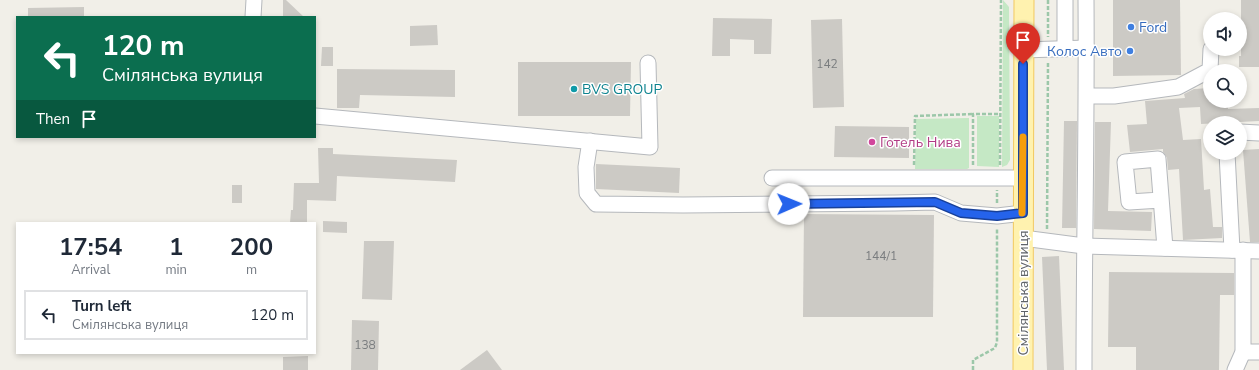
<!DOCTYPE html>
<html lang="en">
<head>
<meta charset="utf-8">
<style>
  :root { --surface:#fff; --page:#f2f2f3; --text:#1f2937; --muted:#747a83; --line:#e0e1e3 }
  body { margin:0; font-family:"Nunito Sans",sans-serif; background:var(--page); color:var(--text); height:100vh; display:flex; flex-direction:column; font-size:15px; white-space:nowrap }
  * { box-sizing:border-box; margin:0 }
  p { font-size:13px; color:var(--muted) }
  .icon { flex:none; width:22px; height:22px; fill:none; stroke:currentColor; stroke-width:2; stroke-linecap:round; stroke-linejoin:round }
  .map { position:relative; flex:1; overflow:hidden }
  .sheet { position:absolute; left:16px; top:222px; width:300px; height:132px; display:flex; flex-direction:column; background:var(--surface); border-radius:0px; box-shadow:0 2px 6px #0003 }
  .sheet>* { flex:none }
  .hud { position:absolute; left:16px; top:16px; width:300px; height:122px; border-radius:0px; box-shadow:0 2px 6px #0003; background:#0b6e4f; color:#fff; overflow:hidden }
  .tools { position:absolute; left:1203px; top:12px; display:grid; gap:8px }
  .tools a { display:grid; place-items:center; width:44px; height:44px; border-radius:50%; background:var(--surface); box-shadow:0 2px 6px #0003; font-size:20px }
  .pin { position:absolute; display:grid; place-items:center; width:34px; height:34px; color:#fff; margin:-41px -17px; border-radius:50% 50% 50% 0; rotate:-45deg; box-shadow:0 0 4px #0007 }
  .pin .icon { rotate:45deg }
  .me { position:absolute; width:44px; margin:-22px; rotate:89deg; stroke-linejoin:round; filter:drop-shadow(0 0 3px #0008) }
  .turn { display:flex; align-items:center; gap:14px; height:84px; padding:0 20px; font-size:18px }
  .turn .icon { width:52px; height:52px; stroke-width:2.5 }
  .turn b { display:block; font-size:28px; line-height:34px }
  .then { display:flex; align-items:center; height:38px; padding:0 20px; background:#0003; gap:8px; font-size:15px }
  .eta { display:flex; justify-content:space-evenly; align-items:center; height:68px; text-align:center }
  .eta b { font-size:24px; font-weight:700; line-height:28px }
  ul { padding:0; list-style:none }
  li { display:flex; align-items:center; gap:12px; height:50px; margin:0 8px 6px; padding:0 12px; border:2px solid var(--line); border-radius:0px }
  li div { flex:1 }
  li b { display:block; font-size:15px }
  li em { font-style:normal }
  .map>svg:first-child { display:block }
  .green { fill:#c5e8c5 }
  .building { fill:#cccac5 }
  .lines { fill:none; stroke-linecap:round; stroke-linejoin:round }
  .minor-casing { stroke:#b5b8bc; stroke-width:17 }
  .major-casing { stroke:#f2c960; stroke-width:21 }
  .path { stroke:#9cc7a9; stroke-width:2.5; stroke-dasharray:4 2; stroke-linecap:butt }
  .minor { stroke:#fff; stroke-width:15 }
  .major { stroke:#fff2af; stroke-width:19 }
  .route-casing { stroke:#184099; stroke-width:10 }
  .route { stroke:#2563eb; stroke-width:7 }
  .slow { stroke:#f59e0b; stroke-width:7 }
  .shop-dot { fill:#3f7fe0; stroke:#fff; stroke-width:1.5 }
  .culture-dot { fill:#0f9aa8; stroke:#fff; stroke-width:1.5 }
  .hotel-dot { fill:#d1479c; stroke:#fff; stroke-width:1.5 }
  .labels { text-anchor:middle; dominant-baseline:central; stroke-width:3; stroke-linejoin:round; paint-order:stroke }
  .number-label { font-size:12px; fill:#7a7d7f }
  .shop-label { font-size:14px; fill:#366cbe; stroke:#fff; text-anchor:start }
  .culture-label { font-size:14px; fill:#0d838f; stroke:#fff; text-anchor:start }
  .hotel-label { font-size:14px; fill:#b23c85; stroke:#fff; text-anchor:start }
  .street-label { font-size:14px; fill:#5f6368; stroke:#fff }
</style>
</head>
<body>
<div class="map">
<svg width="1259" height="370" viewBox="0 0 1259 370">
  <rect width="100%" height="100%" fill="#f1efe8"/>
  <g class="green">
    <path d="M1003 0 1009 7 1010 160 1007 165 1002 167Z"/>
    <path d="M977 116H999V167L977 166Z"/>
    <path d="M969 118V168L967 169H915L916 119Z"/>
  </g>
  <g class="building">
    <path d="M283 0H286L304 17H283Z"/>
    <path d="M1113 0H1180L1181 75 1113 76Z"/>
    <path d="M1241 0H1259V67H1239V56H1241Z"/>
    <path d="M84 7V17H28V8Z"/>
    <path d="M713 18 772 19 771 54H754V40L730 39V56H712Z"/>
    <path d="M842 19 844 107 813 108 811 20Z"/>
    <path d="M437 25 438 45 410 46V26Z"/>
    <path d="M322 47H333V66H321Z"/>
    <path d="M518 62H631L630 116H518Z"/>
    <path d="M337 69 455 70V97L360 95 359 108H337Z"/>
    <path d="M1210 88V101H1227L1228 109 1259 108V121L1201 124 1200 107 1179 108 1183 140 1201 139 1204 190 1210 189 1213 227H1222V238L1183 240 1179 169 1168 170 1167 158 1163 152V149L1130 152 1127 125 1147 124 1145 101 1185 98 1184 94 1194 89Z"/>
    <path d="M1064 121H1077L1076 228H1062Z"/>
    <path d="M1095 122H1111L1108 211 1152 212 1151 231 1094 229Z"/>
    <path d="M835 126 909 127V158L834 157Z"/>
    <path d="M318 148H333V154L457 160 455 182 337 176 336 201 307 200V223H290L291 210H293L294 183H319Z"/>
    <path d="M1259 149V242H1250L1243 150Z"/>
    <path d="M596 164 680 168 679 193 596 189Z"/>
    <rect x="232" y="185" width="10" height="18"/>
    <path d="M804 214 934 215 933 317H803Z"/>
    <path d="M323 221 347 222V233L323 232Z"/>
    <path d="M364 241H394L392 300 362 299Z"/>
    <path d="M1059 256 1064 370H1047L1042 257Z"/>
    <path d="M1109 272 1234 273V295H1220L1219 370H1136V347H1108Z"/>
    <path d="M352 320 379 321 378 370H351Z"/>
    <path d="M487 350 502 370H460Z"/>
    <path d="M308 356V370H283V357Z"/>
  </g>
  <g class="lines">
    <defs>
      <g id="minor">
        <path d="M253 17 254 0"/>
        <path d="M1065 49V0"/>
        <path d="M1023 50 1087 48"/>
        <path d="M1087 96H1114L1178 87 1210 70 1211 49"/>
        <path d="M315 116 650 147 648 63"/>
        <path d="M1240 132 1259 133"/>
        <path d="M590 141 586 167 587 193 596 204 683 205 895 203 935 202 961 213 997 216 1023 213"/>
        <path d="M1227 153 1232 250"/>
        <path d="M772 178H1023"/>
        <path d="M1161 200 1129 202 1125 162 1158 159 1165 248"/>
        <path d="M1023 238 1084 246 1259 251"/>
        <path d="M1243 352H1259"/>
        <path d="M1084 370C1084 247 1087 123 1086 0"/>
        <path d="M1235 370 1243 352V250"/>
      </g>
      <path id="major" d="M1023 370 1024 0"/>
    </defs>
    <use href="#minor" class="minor-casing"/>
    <use href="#major" class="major-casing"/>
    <g class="path">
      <path d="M1048 0V37"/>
      <path d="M914 165 915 116 973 114"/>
      <path d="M973 165V114H1000"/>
      <path d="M1000 165 1001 0"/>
      <path d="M997 203V190"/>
      <path d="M1047 229 1048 62"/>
      <path d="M973 370V360L995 348 997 342V228"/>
    </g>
    <use href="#minor" class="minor"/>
    <use href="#major" class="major"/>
  </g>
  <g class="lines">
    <defs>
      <path id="route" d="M789 204 935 202 961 213 997 216 1023 213V64"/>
    </defs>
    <use href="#route" class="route-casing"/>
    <use href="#route" class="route"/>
    <path class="slow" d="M1022 213 1023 137"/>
  </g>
  <g class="shop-dot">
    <circle cx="1131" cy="27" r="4"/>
    <circle cx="1130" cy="51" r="4"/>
  </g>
  <circle class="culture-dot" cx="574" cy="89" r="4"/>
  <circle class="hotel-dot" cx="872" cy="142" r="4"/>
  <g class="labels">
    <g class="number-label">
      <text x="827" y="64">142</text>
      <text x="881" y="256">144/1</text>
      <text x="365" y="345">138</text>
    </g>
    <g class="shop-label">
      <text x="1139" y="27">Ford</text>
      <text x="1122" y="51" text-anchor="end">Колос Авто</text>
    </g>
    <g class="culture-label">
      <text x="582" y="89">BVS GROUP</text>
    </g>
    <g class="hotel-label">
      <text x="880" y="142">Готель Нива</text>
    </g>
    <g class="street-label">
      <text transform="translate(1023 293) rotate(-90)">Смілянська вулиця</text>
    </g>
  </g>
</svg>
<div class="tools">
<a><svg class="icon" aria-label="sound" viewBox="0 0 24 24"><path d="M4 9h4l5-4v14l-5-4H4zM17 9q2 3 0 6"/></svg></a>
<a><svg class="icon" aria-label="search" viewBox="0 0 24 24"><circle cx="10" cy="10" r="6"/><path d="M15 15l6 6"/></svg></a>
<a><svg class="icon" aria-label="layers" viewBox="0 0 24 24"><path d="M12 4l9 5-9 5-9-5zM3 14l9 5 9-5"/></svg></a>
</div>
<div class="pin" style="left:1023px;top:64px;background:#d93025"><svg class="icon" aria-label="arrive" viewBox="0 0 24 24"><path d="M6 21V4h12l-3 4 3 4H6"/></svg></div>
<svg class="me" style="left:789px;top:204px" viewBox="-20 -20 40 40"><circle r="19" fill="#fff"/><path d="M0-13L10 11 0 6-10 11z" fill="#2563eb"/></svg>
<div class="hud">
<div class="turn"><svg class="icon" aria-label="left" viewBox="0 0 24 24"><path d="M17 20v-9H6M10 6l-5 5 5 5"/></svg><div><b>120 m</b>Смілянська вулиця</div></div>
<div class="then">Then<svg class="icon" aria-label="arrive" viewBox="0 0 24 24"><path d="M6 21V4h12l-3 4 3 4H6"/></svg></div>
</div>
<section class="sheet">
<div class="eta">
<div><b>17:54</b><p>Arrival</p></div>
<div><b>1</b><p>min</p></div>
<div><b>200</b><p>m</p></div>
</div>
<ul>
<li><svg class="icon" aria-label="left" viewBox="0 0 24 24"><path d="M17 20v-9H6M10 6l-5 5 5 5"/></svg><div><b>Turn left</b><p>Смілянська вулиця</p></div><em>120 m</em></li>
</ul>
</section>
</div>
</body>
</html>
